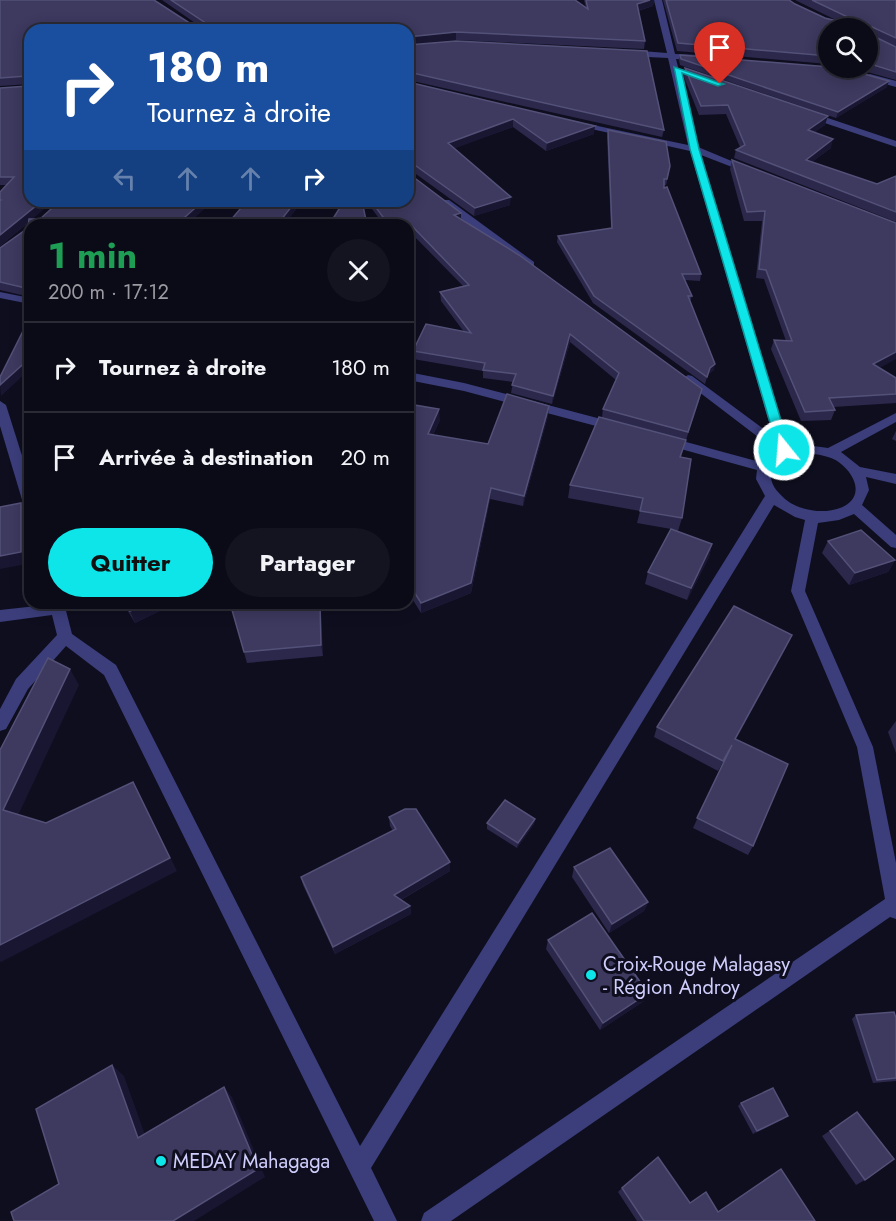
<!DOCTYPE html>
<html lang="fr">
<head>
<meta charset="utf-8">
<style>
  :root { --surface:#0b0a17; --page:#141320; --text:#f1f3f6; --muted:#9a9aa1; --line:#2b2b36; --accent:#0ee5e9 }
  body { margin:0; font-family:Jost,sans-serif; background:var(--page); color:var(--text); height:100vh; display:flex; flex-direction:column; font-size:22px; white-space:nowrap }
  * { box-sizing:border-box; margin:0 }
  p { font-size:20px; color:var(--muted) }
  .icon { flex:none; width:33px; height:33px; fill:none; stroke:currentColor; stroke-width:2; stroke-linecap:round; stroke-linejoin:round }
  .map { position:relative; flex:1; overflow:hidden }
  .details { position:absolute; left:24px; top:219px; width:390px; height:390px; display:flex; flex-direction:column; background:var(--surface); border-radius:18px; box-shadow:0 3px 15px #0003,0 0 0 2px var(--line) }
  .details>* { flex:none }
  .banner { position:absolute; left:24px; top:24px; width:390px; height:183px; border-radius:18px; box-shadow:0 3px 15px #0003,0 0 0 2px var(--line); background:#1a4fa0; color:#fff; overflow:hidden }
  .controls { position:absolute; left:818px; top:18px; display:grid; gap:12px }
  .controls a { display:grid; place-items:center; width:60px; height:60px; border-radius:50%; background:var(--surface); box-shadow:0 3px 15px #0003,0 0 0 2px var(--line); font-size:30px }
  .pin { position:absolute; display:grid; place-items:center; width:51px; height:51px; color:#fff; margin:-62px -26px; border-radius:50% 50% 50% 0; rotate:-45deg; box-shadow:0 0 6px #0007 }
  .pin .icon { rotate:45deg }
  .me { position:absolute; width:66px; margin:-33px; rotate:343deg; stroke-linejoin:round; filter:drop-shadow(0 0 4px #0008) }
  .turn { display:flex; align-items:center; gap:21px; height:126px; padding:0 24px; font-size:27px }
  .turn .icon { width:78px; height:78px; stroke-width:2.5 }
  .turn b { display:block; font-size:42px; line-height:51px }
  .lanes { display:flex; align-items:center; height:57px; padding:0 24px; background:#0003; justify-content:center; gap:30px; direction:ltr }
  .lanes .off { opacity:.35 }
  .round { display:grid; place-items:center; flex:none; width:63px; height:63px; border-radius:32px; background:var(--page) }
  .summary { display:flex; align-items:center; justify-content:space-between; height:102px; padding:0 24px }
  h1 { font-size:36px; font-weight:700; line-height:45px; color:#1e9e55 }
  .button { display:flex; gap:12px; margin-top:auto; padding:12px 24px }
  .button a { flex:1; height:69px; border-radius:36px; background:var(--accent); color:#111; font-size:24px; font-weight:700; line-height:69px; text-align:center }
  .button a+a { background:var(--page); color:var(--text) }
  ul { padding:0; list-style:none }
  li { display:flex; align-items:center; gap:18px; height:90px; padding:0 24px; border-top:2px solid var(--line) }
  li div { flex:1 }
  li b { display:block; font-size:22px }
  li em { font-style:normal }
  .map>svg:first-child { display:block }
  .lines { fill:none; stroke-linecap:round; stroke-linejoin:round }
  .minor { fill:#3b3e7b; fill-rule:evenodd }
  .wall { fill:#2b284c }
  .shaded-wall { fill:#191632 }
  .building { fill:#3d395f; stroke:#545178; stroke-width:1.5 }
  .route { fill:#0ee5e9; stroke:#099597; stroke-width:1.5 }
  .poi-dot { fill:#0ee5e9; stroke:#0f0e1f; stroke-width:2 }
  .labels { text-anchor:middle; dominant-baseline:central; stroke-width:6; stroke-linejoin:round; paint-order:stroke }
  .near-poi-label { font-size:20px; fill:#d0cefc; stroke:#0f0e1f; text-anchor:start }
</style>
</head>
<body>
<div class="map">
<svg width="896" height="1221" viewBox="0 0 896 1221">
  <rect width="100%" height="100%" fill="#0f0e1f"/>
  <g class="lines">
    <g class="minor">
      <path d="M654 0H662L675 54 700 55 704 58 700 61 676 59 698 147 753 170 745 172 701 155 789 446 799 444 828 448 896 413V422L841 452 860 467 896 474V484L866 477 869 490 862 505 896 535V548L891 547 854 514 839 520 818 523 805 591 873 747 896 863V919L890 917 451 1221H421L424 1213 885 899 857 747 791 591 805 520 795 517 774 505 371 1168 397 1221H374L104 675 66 646 28 689 6 729 0 731V709L16 679 57 635 52 615 0 622V610L64 603 72 634 116 665 360 1146 765 496 756 479 757 470 659 443 658 440 664 436 760 462 775 450 682 379 688 375 692 376 773 436 690 151 569 124 574 121 688 145 668 58 628 56 624 53 628 50 667 53ZM799 452C810 454 821 454 831 458 839 461 844 466 849 472 876 510 814 523 785 499 774 489 769 482 771 467L780 458Z"/>
      <path d="M870 74 896 81V87L867 79V75Z"/>
      <path d="M804 112H810L896 141V147L804 116Z"/>
      <path d="M441 200H449L534 262V266H526L441 204Z"/>
      <path d="M0 292 30 298V304L0 298Z"/>
      <path d="M408 372 464 383 620 424 621 427 615 431 464 391 408 380Z"/>
      <path d="M0 401 6 405 30 481V508L23 503 0 426Z"/>
    </g>
  </g>
  <g class="wall">
    <path d="M0 0 198 25 162 0H575L586 8 584 0H654L653 6 638 11 645 41 644 49 456 40 408 30H30L33 219 213 201 30 225V297L0 290V248L28 228 29 222 0 246V192L7 185H0V88L28 86 30 84 0 86Z"/>
    <path d="M663 0H789L795 4 825 18 840 22 795 0H896V80L853 68H867V28H828V64L677 51Z"/>
    <path d="M408 45 664 130 662 137 408 80Z"/>
    <path d="M680 55 887 87 836 118 680 65 679 60Z"/>
    <path d="M685 68 825 125 815 132 831 148 812 162 877 184 896 176V222L734 158 736 150 740 147 726 114 699 115 684 77Z"/>
    <path d="M408 82 594 134 546 151 513 127 454 148 510 205 474 216 409 169 408 170Z"/>
    <path d="M608 130 669 172 666 185H664V188L701 274 700 281 685 280 692 296 690 301 714 370 708 374 705 384 593 303 557 242 558 236 611 228 607 137Z"/>
    <path d="M732 160 879 368 896 378V403L833 407 835 410 831 420 801 421 771 349 774 340 786 341 764 279 756 278 762 221H744L730 169Z"/>
    <path d="M366 201H408L461 213V218L700 398 686 440 681 457 682 518 678 531 672 529 712 544 709 557 687 600 645 584 648 572 671 529 637 523 640 511 568 498 570 485 602 417 603 409 616 380 570 342 552 404 511 393 513 382 483 378V371L413 359V351L464 332 441 301 440 292 463 286 411 233 408 235V225H384Z"/>
    <path d="M408 404 440 420 433 435 488 444 548 416 523 506 490 499 471 593 421 613 408 592Z"/>
    <path d="M896 431V441L892 439Z"/>
    <path d="M828 541 895 560 888 572 849 585 822 553Z"/>
    <path d="M123 603H174V604L135 623Z"/>
    <path d="M230 603H320L323 656 247 663Z"/>
    <path d="M787 646 736 739 753 846 748 855 693 828 725 759 718 771 654 737 657 727Z"/>
    <path d="M896 721V753L888 732Z"/>
    <path d="M389 817 450 862V871L401 900 410 906 411 914 335 954 303 885 301 877 393 831 390 826Z"/>
    <path d="M535 819 534 824 517 848 487 829V823Z"/>
    <path d="M574 867 648 902 644 911 609 933 572 877Z"/>
    <path d="M548 940 644 1001 600 1030 546 949Z"/>
    <path d="M856 1015 896 1018V1081L873 1083 852 1019Z"/>
    <path d="M741 1103 784 1119 753 1134 738 1106Z"/>
    <path d="M857 1112 865 1180 856 1185 822 1136Z"/>
    <path d="M622 1188 690 1203 718 1211 815 1221H637L618 1192Z"/>
  </g>
  <g class="shaded-wall">
    <path d="M650 0H654L653 6 636 11 637 4Z"/>
    <path d="M456 32V40L408 44V37Z"/>
    <path d="M889 81 887 87 836 118 838 112Z"/>
    <path d="M828 116 825 125 805 139 808 130Z"/>
    <path d="M513 119V127L448 151V143Z"/>
    <path d="M595 126 594 134 546 151 547 143Z"/>
    <path d="M833 139 831 148 803 169 806 160Z"/>
    <path d="M511 197 510 205 474 216 475 208Z"/>
    <path d="M42 201H54L0 246V235Z"/>
    <path d="M203 201H213L187 225H176Z"/>
    <path d="M296 201H303L284 225H277Z"/>
    <path d="M461 213V221L454 215Z"/>
    <path d="M411 225V233L408 235V227Z"/>
    <path d="M570 334V342L552 404 553 396Z"/>
    <path d="M896 352V359L869 374 873 364Z"/>
    <path d="M30 358V369L1 396 0 385Z"/>
    <path d="M715 364 714 370 708 374 705 384 710 368Z"/>
    <path d="M549 406 548 416 523 506 524 496Z"/>
    <path d="M439 409 440 420 428 445V434Z"/>
    <path d="M491 488 490 499 471 593 421 613V603Z"/>
    <path d="M21 503 27 516V564L0 569V556Z"/>
    <path d="M712 544 709 557 687 600 691 588Z"/>
    <path d="M895 560 888 572 849 585 855 573Z"/>
    <path d="M149 603H174V604L135 623 130 611Z"/>
    <path d="M320 603 321 609 323 656 321 645Z"/>
    <path d="M792 635 787 646 730 749 735 739Z"/>
    <path d="M70 669 79 685 14 824 3 810Z"/>
    <path d="M133 782 177 871 1 962 0 961V945Z"/>
    <path d="M535 819 534 824 517 848 518 843Z"/>
    <path d="M450 862V871L395 903 394 895Z"/>
    <path d="M648 902 644 911 609 933 612 924Z"/>
    <path d="M410 906 411 914 335 954 333 947Z"/>
    <path d="M648 993 644 1001 600 1030 603 1023Z"/>
    <path d="M112 1065 124 1076 149 1146 138 1138Z"/>
    <path d="M224 1087 232 1097 265 1177 194 1221H173Z"/>
    <path d="M788 1116 784 1119 753 1134 757 1131Z"/>
  </g>
  <g class="building">
    <path d="M0 0H154L191 24 202 25 204 22 171 0H575L588 9 586 0H650L637 4 645 41 456 32 408 37V30H281L280 29 276 30H30V201H42L0 235V201L1 200 0 199V192L14 177H0V88L28 86 30 84 27 76 0 78Z"/>
    <path d="M666 0H789L795 4 825 18 845 23H852L854 20 812 0H896V38L870 26H868L867 33 896 47V72L867 63V28H828V56L678 43Z"/>
    <path d="M456 41 647 51 664 130 408 72V45Z"/>
    <path d="M680 55 843 68 889 81 838 112 681 59Z"/>
    <path d="M685 68 828 116 808 130 833 139 806 160 877 184 896 176V212L736 150 745 145 728 105 701 106Z"/>
    <path d="M408 82 595 126 547 143 513 119 448 143 511 197 475 208 409 161 408 162Z"/>
    <path d="M608 130 666 142 670 166 667 179H664V188L667 187 701 274H682L692 296H688L715 364 710 368 707 377 594 296 558 236 612 228Z"/>
    <path d="M732 160 896 223V352L873 364 896 378V394L829 398 835 410 805 412 774 340 792 341 766 270 759 269 765 211 747 212Z"/>
    <path d="M408 173 461 213 454 215 519 255 702 389 688 432 603 409 619 373 570 334 553 396 512 385 516 374 483 370 485 363 413 351 426 324 471 333 440 292 469 285 411 225 408 227V225H389L371 201H408Z"/>
    <path d="M60 201H203L176 225H30V289L0 282V248L28 228 29 219H40Z"/>
    <path d="M247 201H296L277 225H234L229 222Z"/>
    <path d="M344 201H362L367 225H329Z"/>
    <path d="M30 317V358L0 385V377Z"/>
    <path d="M507 394 549 406 524 496 491 488 471 583 421 603 408 582V404L439 409 428 434 488 444Z"/>
    <path d="M599 417 686 440 680 457 691 459 682 518 640 511 643 498 570 485Z"/>
    <path d="M21 503V552L0 556V507Z"/>
    <path d="M671 529 712 544 691 588 648 572Z"/>
    <path d="M861 530 895 560 855 573 828 541Z"/>
    <path d="M125 603H149L130 611Z"/>
    <path d="M230 603H320L321 645 244 652Z"/>
    <path d="M734 606 792 635 735 739 788 764 753 846 697 818 732 745 723 761 657 727Z"/>
    <path d="M48 658 70 669 3 810 46 823 133 782 170 858 0 945V750Z"/>
    <path d="M505 800 535 819 518 843 487 823Z"/>
    <path d="M405 809H416L450 862 394 895 410 906 333 947 301 877 396 829 389 817Z"/>
    <path d="M610 848 648 902 612 924 574 867Z"/>
    <path d="M592 913 648 993 603 1023 548 940Z"/>
    <path d="M894 1012 896 1018V1078L877 1080 856 1015Z"/>
    <path d="M112 1065 138 1138 224 1087 258 1169 173 1221H14L11 1212 59 1184 36 1109Z"/>
    <path d="M773 1088 788 1116 757 1131 741 1103Z"/>
    <path d="M857 1112 894 1159 865 1180 830 1131Z"/>
    <path d="M658 1157 690 1203 706 1192 718 1212 781 1169 815 1221H644L622 1188Z"/>
  </g>
  <path class="route" d="M674 67 724 84 718 86 682 73 699 149 790 450 789 453H780L778 450 690 149Z"/>
  <g class="poi-dot">
    <circle cx="591" cy="975" r="6"/>
    <circle cx="161" cy="1161" r="6"/>
  </g>
  <g class="labels">
    <g class="near-poi-label">
      <text x="603" y="964">Croix-Rouge Malagasy<tspan x="603" dy="23">- Région Androy</tspan></text>
      <text x="173" y="1161">MEDAY Mahagaga</text>
    </g>
  </g>
</svg>
<div class="controls">
<a><svg class="icon" aria-label="search" viewBox="0 0 24 24"><circle cx="10" cy="10" r="6"/><path d="M15 15l6 6"/></svg></a>
</div>
<div class="pin" style="left:720px;top:84px;background:#d93025"><svg class="icon" aria-label="arrive" viewBox="0 0 24 24"><path d="M6 21V4h12l-3 4 3 4H6"/></svg></div>
<svg class="me" style="left:784px;top:450px" viewBox="-20 -20 40 40"><circle r="17" fill="#0ee5e9" stroke="#fff" stroke-width="3"/><path d="M0-11L8 9 0 5-8 9z" fill="#fff"/></svg>
<div class="banner">
<div class="turn"><svg class="icon" aria-label="right" viewBox="0 0 24 24"><path d="M7 20v-9h11M14 6l5 5-5 5"/></svg><div><b>180 m</b>Tournez à droite</div></div>
<div class="lanes"><svg class="icon off" aria-label="left" viewBox="0 0 24 24"><path d="M17 20v-9H6M10 6l-5 5 5 5"/></svg><svg class="icon off" aria-label="ahead" viewBox="0 0 24 24"><path d="M12 20V5M6 11l6-6 6 6"/></svg><svg class="icon off" aria-label="ahead" viewBox="0 0 24 24"><path d="M12 20V5M6 11l6-6 6 6"/></svg><svg class="icon" aria-label="right" viewBox="0 0 24 24"><path d="M7 20v-9h11M14 6l5 5-5 5"/></svg></div>
</div>
<section class="details">
<div class="summary"><div><h1>1 min</h1><p>200 m · 17:12</p></div><a class="round"><svg class="icon" aria-label="close" viewBox="0 0 24 24"><path d="M6 6l12 12M18 6L6 18"/></svg></a></div>
<ul>
<li><svg class="icon" aria-label="right" viewBox="0 0 24 24"><path d="M7 20v-9h11M14 6l5 5-5 5"/></svg><div><b>Tournez à droite</b></div><em>180 m</em></li>
<li><svg class="icon" aria-label="arrive" viewBox="0 0 24 24"><path d="M6 21V4h12l-3 4 3 4H6"/></svg><div><b>Arrivée à destination</b></div><em>20 m</em></li>
</ul>
<div class="button"><a>Quitter</a><a>Partager</a></div>
</section>
</div>
</body>
</html>
